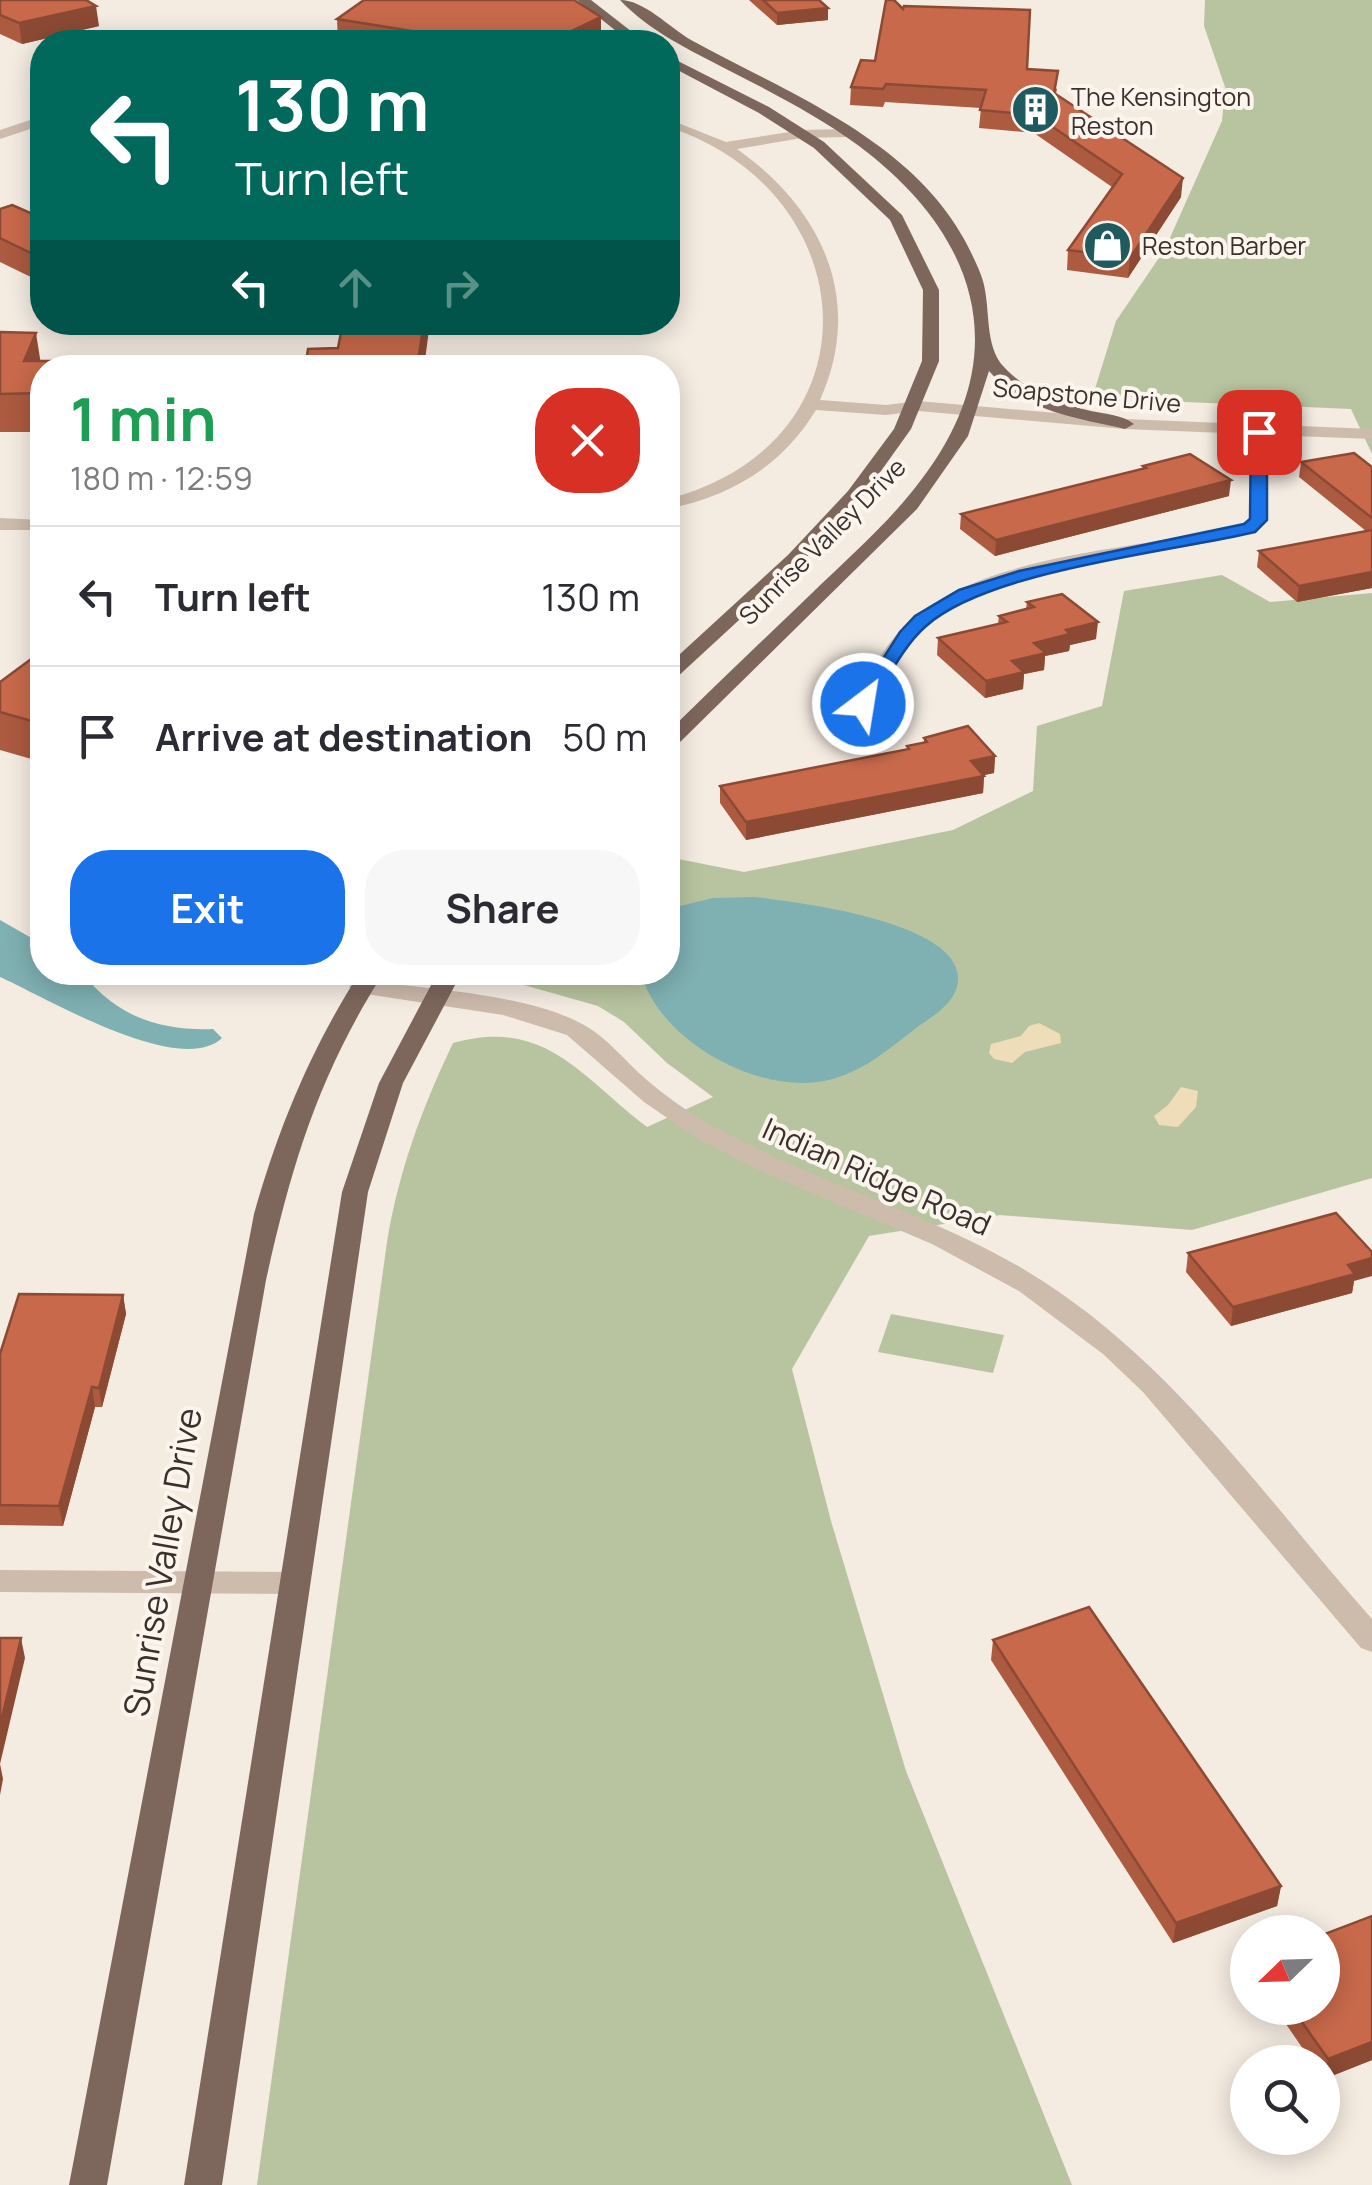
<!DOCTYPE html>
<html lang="en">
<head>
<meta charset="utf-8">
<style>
  :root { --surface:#fff; --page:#f7f7f7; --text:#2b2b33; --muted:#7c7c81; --line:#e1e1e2; --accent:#1a73e8 }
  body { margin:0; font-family:Manrope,sans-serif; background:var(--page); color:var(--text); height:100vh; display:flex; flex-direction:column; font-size:38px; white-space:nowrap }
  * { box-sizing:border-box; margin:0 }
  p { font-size:32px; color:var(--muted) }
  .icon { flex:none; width:55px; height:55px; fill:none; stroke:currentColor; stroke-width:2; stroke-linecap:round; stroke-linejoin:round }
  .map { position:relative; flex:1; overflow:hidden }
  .sheet { position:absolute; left:30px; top:355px; width:650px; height:630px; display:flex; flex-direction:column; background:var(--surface); border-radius:40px; box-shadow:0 5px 25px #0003 }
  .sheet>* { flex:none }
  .banner { position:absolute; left:30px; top:30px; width:650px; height:305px; border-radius:40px; box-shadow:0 5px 25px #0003; background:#00695c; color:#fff; overflow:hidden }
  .needle { width:65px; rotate:247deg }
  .fabs { position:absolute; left:1230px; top:1915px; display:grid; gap:20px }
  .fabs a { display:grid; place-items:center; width:110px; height:110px; border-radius:50%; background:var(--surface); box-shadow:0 5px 25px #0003; font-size:50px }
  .pin { position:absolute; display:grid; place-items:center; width:85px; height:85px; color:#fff; margin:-42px; border-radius:20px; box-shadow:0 5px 15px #0006 }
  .me { position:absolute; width:110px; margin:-55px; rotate:31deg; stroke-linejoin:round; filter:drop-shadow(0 0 8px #0008) }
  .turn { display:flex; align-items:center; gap:35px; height:210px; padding:0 40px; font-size:45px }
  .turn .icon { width:130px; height:130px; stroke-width:2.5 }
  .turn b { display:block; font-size:70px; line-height:85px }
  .lanes { display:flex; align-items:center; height:95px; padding:0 40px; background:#0003; justify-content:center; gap:50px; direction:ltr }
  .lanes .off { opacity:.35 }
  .round { display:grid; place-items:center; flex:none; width:105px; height:105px; border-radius:40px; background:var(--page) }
  .head { display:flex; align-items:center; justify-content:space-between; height:170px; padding:0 40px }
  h1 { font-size:60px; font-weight:700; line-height:75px; color:#1e9e55 }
  .button { display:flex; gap:20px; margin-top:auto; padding:20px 40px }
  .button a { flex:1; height:115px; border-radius:40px; background:var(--accent); color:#fff; font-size:40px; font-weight:700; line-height:115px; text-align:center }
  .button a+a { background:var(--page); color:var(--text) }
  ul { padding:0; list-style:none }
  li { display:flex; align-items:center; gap:30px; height:140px; padding:0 40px; border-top:2px solid var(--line) }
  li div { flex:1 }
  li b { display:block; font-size:38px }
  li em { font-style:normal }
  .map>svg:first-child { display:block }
  .green { fill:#b8c4a0 }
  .sand { fill:#efdcb8 }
  .water { fill:#7fb0b2 }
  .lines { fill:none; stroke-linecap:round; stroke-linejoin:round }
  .minor { fill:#cdbbac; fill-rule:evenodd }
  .major { fill:#7d675c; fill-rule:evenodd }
  .wall { fill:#ac5a40 }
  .shaded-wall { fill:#8c4a34 }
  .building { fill:#c8694b; stroke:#8c4a34; stroke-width:2.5 }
  .route { fill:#1a73e8; stroke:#114b97; stroke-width:2.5 }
  .labels { text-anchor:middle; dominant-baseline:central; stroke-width:8; stroke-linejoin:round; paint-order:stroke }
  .far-poi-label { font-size:25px; fill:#3b302b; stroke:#fbf5ee; text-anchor:start }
  .far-street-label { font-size:25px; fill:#3b302b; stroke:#fbf5ee }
  .street-label { font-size:30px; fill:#3b302b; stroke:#fbf5ee }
  .near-street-label { font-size:35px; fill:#3b302b; stroke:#fbf5ee }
</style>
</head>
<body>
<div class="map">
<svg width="1372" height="2185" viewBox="0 0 1372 2185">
  <rect width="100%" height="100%" fill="#f4ebe1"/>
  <g class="green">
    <path d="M1205 0H1372V454L1351 409 1163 401 1094 392 1116 321 1165 249 1222 121 1225 87 1204 26Z"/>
    <path d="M1222 575 1270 602 1372 593V1178L1192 1230 1000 1215 869 1236 792 1369 831 1521 906 1771 1072 2185H257L387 1242C399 1170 422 1108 453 1043 546 1017 581 1077 647 1127L713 1097 667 1063 624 1022 598 1006 506 980 504 973 668 972V857L744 872 953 830 1033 791 1037 726 1102 706 1124 591Z"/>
    <path d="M891 1314 1004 1335 993 1373 878 1352Z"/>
  </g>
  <g class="sand">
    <path d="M1039 1023 1060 1034 1061 1043 1025 1052 1012 1063 994 1059 989 1053 991 1044 1021 1036 1029 1026Z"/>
    <path d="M1181 1087 1198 1091 1196 1107 1178 1127 1159 1125 1154 1116 1168 1105Z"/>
  </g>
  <g class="water">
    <path d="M754 897C791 901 985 923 955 992 948 1008 930 1018 916 1028 888 1050 860 1074 824 1081 756 1094 659 1040 641 973L668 972V909L713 898Z"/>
    <path d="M0 920 42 944V972L83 973C115 1016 160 1031 213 1029L222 1038C180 1078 45 997 0 977Z"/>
  </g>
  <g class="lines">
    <g class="minor">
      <path d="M42 116V125L0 139V130Z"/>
      <path d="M668 119 726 142 802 130 847 129 854 133 847 137 802 138 737 149C822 209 865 300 820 400L886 405 918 401 1125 419 1372 429V439L1268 435 1267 520 1256 532C1158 558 1004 562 927 627 901 648 888 681 870 708H856L853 704C870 674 887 639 914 617 998 550 1140 551 1242 524L1249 518 1250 434 1125 429 918 411 886 415 816 410C781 467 732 495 668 509V499C883 443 866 191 668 127Z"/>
      <path d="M0 518 42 520V530H0Z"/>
      <path d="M361 980C425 989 536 994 589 1028 608 1040 623 1058 639 1073 665 1097 695 1117 726 1133 828 1188 943 1217 1041 1280 1177 1367 1267 1501 1372 1619V1652L1361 1648 1143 1392 1103 1354 1019 1291 932 1244 754 1168 698 1139 644 1102 567 1035 503 1015 353 992 349 987 353 982Z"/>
      <path d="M0 1570 295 1572 306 1575 310 1583 306 1591 295 1594 0 1592Z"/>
    </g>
    <g class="major">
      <path d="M577 0H591L645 42H630Z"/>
      <path d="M620 0C644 0 669 27 691 40 787 93 908 138 964 239 971 252 979 268 983 281 991 310 984 346 1004 367 1027 392 1059 403 1091 411 1105 414 1123 415 1134 424L1125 429C1076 418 1023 411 989 371L968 436 917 509 675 747 668 749V732C715 686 763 640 810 595 848 558 889 523 921 480 1017 355 978 235 859 146 818 116 773 93 728 70 690 50 649 31 620 0Z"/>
      <path d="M668 56 769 107 824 142 902 215 939 290V361L911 429 861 499 801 563 675 679 668 681V665L788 555 848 491 894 429 922 361 923 290 890 220 814 148 759 113 668 65Z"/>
      <path d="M360 972H384C319 1074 292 1163 266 1280L107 2185H69L254 1214C279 1126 311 1049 360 972Z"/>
      <path d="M438 972H462L403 1083 368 1192 222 2185H184L342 1192 379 1083Z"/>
    </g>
  </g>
  <g class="wall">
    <path d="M0 0 99 26 22 44 0 34Z"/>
    <path d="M749 0H819L828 8V20L777 25Z"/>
    <path d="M903 9 1027 69 1057 89 1056 94 1181 197 1128 278 1067 270 1068 250 1112 187 1034 133 979 128 981 108 885 102 883 107 850 105 851 87 875 61Z"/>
    <path d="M601 17V42H338L337 19Z"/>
    <path d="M0 209 42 218 39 281 0 262Z"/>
    <path d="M0 332 40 361 42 368V432H0Z"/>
    <path d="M1301 462 1372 467V588L1297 602 1257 567 1259 551 1366 531 1299 477Z"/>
    <path d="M1143 466 1229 496 995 556 960 529 961 514 1142 469Z"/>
    <path d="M1027 602 1096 639 1070 645 1069 651 1045 656 1044 670 1024 674 1023 689 985 698 937 655 938 638 998 624 999 616 1026 609Z"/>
    <path d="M42 651V762L0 750V682Z"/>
    <path d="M924 738 995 756 994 773 984 775 983 793 746 840 720 803V786L907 750V746L924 743Z"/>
    <path d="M1188 1253 1354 1281 1352 1293 1231 1326 1186 1272Z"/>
    <path d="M123 1295 126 1314 102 1407H95L63 1526 0 1525V1354Z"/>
    <path d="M993 1640 1281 1886 1277 1906 1173 1943 991 1660Z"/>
    <path d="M1372 1916V2060L1324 2079 1322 2062H1312L1275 2008H1322Z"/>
  </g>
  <g class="shaded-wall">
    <path d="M96 6 99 26 22 44 19 23Z"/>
    <path d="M828 8V20L777 25V13Z"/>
    <path d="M601 17V42H549Z"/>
    <path d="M1183 178 1181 197 1128 278 1130 258Z"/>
    <path d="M42 253V280L39 281 35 255Z"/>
    <path d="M424 322H430L424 368H417Z"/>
    <path d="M36 333 42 371 24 361Z"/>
    <path d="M1231 480 1229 496 995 556 996 540Z"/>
    <path d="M1372 572V588L1297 602 1299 586Z"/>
    <path d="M1098 622 1096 639 1070 645 1069 651 1045 656 1044 670 1024 674 1023 689 985 698 986 681 1034 643 1066 630Z"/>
    <path d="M995 756 994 773 970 778 971 761Z"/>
    <path d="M984 776 983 793 746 840V822Z"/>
    <path d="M1372 1258V1276L1354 1281 1352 1293 1231 1326 1233 1307 1348 1265Z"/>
    <path d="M123 1295 126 1314 102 1407 99 1388Z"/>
    <path d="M92 1387 95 1407 63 1526 59 1506Z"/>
    <path d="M21 1638 25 1658 0 1764 3 1779 0 1795V1726Z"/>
    <path d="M1281 1886 1277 1906 1173 1943 1176 1923Z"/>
    <path d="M1372 2042V2060L1324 2079 1328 2059Z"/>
  </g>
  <g class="building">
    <path d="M0 0H86L96 6 19 23 0 15Z"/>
    <path d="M364 0H574L601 17 549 42H480L337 19Z"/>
    <path d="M763 0H819L828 8 777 13Z"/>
    <path d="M886 0H894L903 9 904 6 1030 10 1027 69 1058 71 1054 93 1183 178 1130 258 1068 250 1122 174 1035 115 980 110 986 90 886 84 883 89 851 87 861 60 875 61Z"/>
    <path d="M12 205 42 218V253L35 255 0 238V209Z"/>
    <path d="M343 322H424L417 368H305L308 349 338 348Z"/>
    <path d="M0 332 36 333 24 361H101L99 368H42V393L0 394Z"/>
    <path d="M1354 453 1372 467V518L1301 462Z"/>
    <path d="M1190 454 1231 480 996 540 961 514 1146 468 1143 466Z"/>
    <path d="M1372 530V572L1299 586 1259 551Z"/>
    <path d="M1062 594 1098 622 1066 630 1070 634 1034 643 1046 653 1012 661 1024 672 986 681 938 638 1007 622 999 616 1034 607 1027 602Z"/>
    <path d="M42 651V724L0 712V682Z"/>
    <path d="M968 726 995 756 971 761 984 776 746 822 720 786 909 749 907 746 927 742 924 738Z"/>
    <path d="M1336 1213 1372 1252V1258L1348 1265 1355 1274 1233 1307 1188 1253Z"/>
    <path d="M19 1294 123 1295 99 1388 92 1387 59 1506 0 1505V1354Z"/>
    <path d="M1089 1607 1281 1886 1176 1923 993 1640Z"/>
    <path d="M0 1638H21L0 1726Z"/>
    <path d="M1372 1916V2042L1328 2059 1292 2008H1322V1935Z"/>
  </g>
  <path class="route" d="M1259 427 1267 432V520L1255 532C1170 552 989 570 926 626 902 647 887 681 870 707H856L854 704 900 632 915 616 959 590 1019 571 1244 524 1250 519 1251 432Z"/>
  <defs>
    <symbol id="building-disc" viewBox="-11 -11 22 22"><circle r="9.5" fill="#1f5a5e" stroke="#fbf5ee"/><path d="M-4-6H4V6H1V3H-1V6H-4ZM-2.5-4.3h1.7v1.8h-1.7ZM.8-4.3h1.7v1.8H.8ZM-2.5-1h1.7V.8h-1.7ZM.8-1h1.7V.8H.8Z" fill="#fff"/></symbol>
    <symbol id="shop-disc" viewBox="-11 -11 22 22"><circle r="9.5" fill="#1f5a5e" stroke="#fbf5ee"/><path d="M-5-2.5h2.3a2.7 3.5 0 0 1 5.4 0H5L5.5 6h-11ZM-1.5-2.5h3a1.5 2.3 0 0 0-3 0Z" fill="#fff"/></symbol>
  </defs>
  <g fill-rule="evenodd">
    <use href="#building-disc" x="1008" y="82" width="55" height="55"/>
    <use href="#shop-disc" x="1080" y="218" width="55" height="55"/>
  </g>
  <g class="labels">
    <g class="far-poi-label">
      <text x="1071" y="96">The Kensington<tspan x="1071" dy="29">Reston</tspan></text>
      <text x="1142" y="245">Reston Barber</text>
    </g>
    <g class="far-street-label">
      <text transform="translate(1087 395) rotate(5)">Soapstone Drive</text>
      <text transform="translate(822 541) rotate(-45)">Sunrise Valley Drive</text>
    </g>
    <g class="street-label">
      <text transform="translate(877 1176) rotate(24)">Indian Ridge Road</text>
    </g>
    <g class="near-street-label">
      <text transform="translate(162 1562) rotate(-80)">Sunrise Valley Drive</text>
    </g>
  </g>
</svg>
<div class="fabs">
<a><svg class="needle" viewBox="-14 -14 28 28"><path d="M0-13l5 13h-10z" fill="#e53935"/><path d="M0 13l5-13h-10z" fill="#7c7c81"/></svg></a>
<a><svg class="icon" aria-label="search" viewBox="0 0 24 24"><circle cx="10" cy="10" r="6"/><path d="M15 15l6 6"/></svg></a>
</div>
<div class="pin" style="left:1259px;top:432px;background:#d93025"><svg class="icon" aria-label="arrive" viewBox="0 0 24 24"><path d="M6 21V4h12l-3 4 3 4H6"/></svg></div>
<svg class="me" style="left:863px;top:704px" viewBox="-20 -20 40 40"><circle r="17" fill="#1a73e8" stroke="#fff" stroke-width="3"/><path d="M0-11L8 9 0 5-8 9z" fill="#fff"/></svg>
<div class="banner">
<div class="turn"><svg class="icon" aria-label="left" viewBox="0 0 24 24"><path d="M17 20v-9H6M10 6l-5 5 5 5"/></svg><div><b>130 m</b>Turn left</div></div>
<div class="lanes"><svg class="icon" aria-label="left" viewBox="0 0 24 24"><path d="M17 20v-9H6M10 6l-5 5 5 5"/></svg><svg class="icon off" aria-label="ahead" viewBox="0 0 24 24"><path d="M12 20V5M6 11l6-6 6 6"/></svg><svg class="icon off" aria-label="right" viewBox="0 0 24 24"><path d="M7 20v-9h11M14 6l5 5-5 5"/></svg></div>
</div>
<section class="sheet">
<div class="head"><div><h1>1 min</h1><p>180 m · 12:59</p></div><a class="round" style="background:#d93025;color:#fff"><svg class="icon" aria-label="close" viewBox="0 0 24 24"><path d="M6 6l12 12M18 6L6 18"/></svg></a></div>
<ul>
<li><svg class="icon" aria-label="left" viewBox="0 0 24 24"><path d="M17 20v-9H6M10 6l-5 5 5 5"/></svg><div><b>Turn left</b></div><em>130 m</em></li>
<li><svg class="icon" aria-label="arrive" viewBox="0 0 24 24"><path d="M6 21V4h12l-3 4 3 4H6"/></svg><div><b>Arrive at destination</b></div><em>50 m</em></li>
</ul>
<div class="button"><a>Exit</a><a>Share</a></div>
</section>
</div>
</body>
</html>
